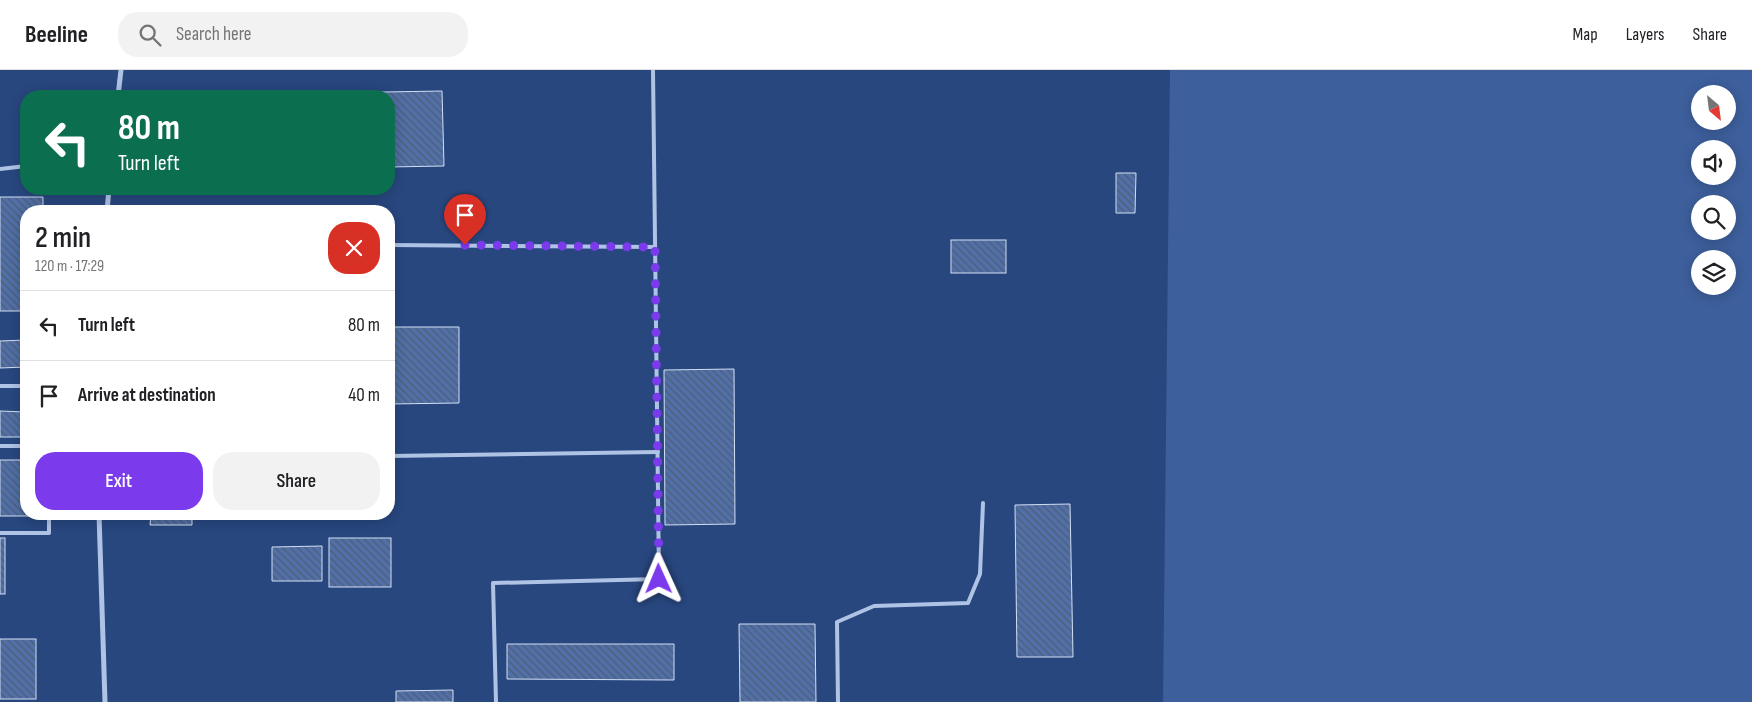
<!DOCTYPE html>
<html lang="en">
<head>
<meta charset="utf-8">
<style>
  :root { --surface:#fff; --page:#f2f2f2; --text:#202124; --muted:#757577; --line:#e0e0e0; --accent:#7c3aed }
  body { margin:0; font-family:"Sofia Sans Condensed",sans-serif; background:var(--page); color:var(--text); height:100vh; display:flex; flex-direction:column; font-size:19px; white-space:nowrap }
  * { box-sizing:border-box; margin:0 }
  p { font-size:16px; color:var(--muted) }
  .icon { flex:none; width:28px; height:28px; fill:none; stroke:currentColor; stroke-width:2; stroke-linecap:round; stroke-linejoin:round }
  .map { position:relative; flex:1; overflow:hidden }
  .side { position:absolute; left:20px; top:135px; width:375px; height:315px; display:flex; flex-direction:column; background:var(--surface); border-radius:20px; box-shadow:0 2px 12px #0003 }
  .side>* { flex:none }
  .hud { position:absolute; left:20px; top:20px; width:375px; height:105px; border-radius:20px; box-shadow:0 2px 12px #0003; background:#0b6e4f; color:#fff; overflow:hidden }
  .needle { width:32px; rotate:152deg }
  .controls { position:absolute; left:1691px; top:15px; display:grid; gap:10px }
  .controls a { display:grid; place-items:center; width:45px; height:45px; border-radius:50%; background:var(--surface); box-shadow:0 2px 12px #0003; font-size:25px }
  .pin { position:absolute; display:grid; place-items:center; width:42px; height:42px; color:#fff; margin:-51px -21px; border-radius:50% 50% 50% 0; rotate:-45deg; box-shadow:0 0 5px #0007 }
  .pin .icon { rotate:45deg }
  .me { position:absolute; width:55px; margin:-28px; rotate:359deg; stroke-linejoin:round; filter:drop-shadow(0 0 4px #0008) }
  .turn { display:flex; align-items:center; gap:18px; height:105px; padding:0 15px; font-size:22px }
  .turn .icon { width:65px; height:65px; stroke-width:2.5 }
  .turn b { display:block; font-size:35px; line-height:42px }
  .round { display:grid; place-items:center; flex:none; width:52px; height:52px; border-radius:20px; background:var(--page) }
  .head { display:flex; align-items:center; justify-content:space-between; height:85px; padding:0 15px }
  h1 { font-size:30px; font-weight:600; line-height:38px }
  .action { display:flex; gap:10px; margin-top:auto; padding:10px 15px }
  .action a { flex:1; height:58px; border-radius:20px; background:var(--accent); color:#fff; font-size:20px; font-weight:600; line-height:58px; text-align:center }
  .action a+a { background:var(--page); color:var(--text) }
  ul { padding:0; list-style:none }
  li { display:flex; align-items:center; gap:15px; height:70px; padding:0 15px; border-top:1px solid var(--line) }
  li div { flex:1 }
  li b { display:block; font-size:19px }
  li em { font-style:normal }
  header { display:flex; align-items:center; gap:30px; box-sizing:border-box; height:70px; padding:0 25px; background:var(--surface); border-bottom:1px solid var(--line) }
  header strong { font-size:24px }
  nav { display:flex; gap:28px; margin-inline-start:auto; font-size:18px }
  .search { width:350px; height:45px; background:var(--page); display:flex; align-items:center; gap:12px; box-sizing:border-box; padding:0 18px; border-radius:20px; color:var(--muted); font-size:19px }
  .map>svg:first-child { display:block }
  .green { fill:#3d5f9c; fill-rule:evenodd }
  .building { fill:url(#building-back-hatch); stroke:#d2dff4 }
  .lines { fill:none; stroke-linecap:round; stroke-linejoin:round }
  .service { stroke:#afc3e5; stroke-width:4 }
  .minor { stroke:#afc3e5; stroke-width:5 }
  .route { stroke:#7c3aed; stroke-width:9; stroke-dasharray:0 16.2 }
</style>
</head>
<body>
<header>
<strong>Beeline</strong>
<div class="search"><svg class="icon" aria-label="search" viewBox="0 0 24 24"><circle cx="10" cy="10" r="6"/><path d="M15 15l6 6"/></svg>Search here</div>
<nav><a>Map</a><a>Layers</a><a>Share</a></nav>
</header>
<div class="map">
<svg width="1752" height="632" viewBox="0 0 1752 632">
  <defs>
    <pattern id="building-back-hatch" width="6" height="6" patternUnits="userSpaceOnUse" patternTransform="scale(1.25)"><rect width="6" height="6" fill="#5170a8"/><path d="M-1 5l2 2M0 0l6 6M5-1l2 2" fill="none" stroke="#4e5c75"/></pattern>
  </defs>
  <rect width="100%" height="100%" fill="#28477f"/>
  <path class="green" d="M1170 0H1752V632H1163ZM1700 24H1728V51H1700ZM1700 79H1728V106H1700ZM1700 134H1728V161H1700ZM1700 189H1728V216H1700Z"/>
  <g class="building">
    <path d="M442 21 444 96 389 97V26H267V24Z"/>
    <path d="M1116 103H1136L1135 143H1116Z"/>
    <path d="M0 127H43V141H26V241H0Z"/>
    <rect x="951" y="170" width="55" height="33"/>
    <path d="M389 257H459V333L389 334Z"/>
    <path d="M26 270V297L0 298V271Z"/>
    <path d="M734 299 735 454 665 455 664 300Z"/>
    <path d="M0 341 26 342V367H0Z"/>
    <path d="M0 390H26V444H29V446H0Z"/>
    <path d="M1070 434 1073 587H1017L1015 435Z"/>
    <path d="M151 444H192V455H150Z"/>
    <rect x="0" y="468" width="5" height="56"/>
    <rect x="329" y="468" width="62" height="49"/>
    <path d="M322 476V511H272V477Z"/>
    <path d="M739 554H815L816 632H740Z"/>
    <rect x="0" y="569" width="36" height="60"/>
    <path d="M507 574H674V610L507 609Z"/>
    <path d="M453 620V632H396V621Z"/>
  </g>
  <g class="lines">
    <g class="service">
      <path d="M0 99 26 96"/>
      <path d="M389 175 655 177"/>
      <path d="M0 316H26"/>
      <path d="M0 376H26"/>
      <path d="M389 386 658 382"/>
      <path d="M0 463H49V444"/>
      <path d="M496 632 493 513 659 509 653 0"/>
      <path d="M838 632 837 552 874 536 968 533 980 504 983 433"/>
    </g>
    <g class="minor">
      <path d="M118 26 121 0"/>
      <path d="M107 141 109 119"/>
      <path d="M99 444 105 632"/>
    </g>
  </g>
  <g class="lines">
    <path class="route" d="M465 175 655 177 659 509"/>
  </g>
</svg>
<div class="controls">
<a><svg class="needle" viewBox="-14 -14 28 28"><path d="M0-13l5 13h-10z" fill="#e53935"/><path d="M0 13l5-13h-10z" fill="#757577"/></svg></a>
<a><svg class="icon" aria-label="sound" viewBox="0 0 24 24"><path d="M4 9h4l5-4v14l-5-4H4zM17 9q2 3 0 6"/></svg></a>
<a><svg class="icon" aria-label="search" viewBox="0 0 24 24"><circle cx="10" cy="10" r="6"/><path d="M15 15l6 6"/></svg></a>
<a><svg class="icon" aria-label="layers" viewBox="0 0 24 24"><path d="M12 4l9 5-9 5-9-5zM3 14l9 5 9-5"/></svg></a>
</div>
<div class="pin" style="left:465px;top:175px;background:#d93025"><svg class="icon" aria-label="arrive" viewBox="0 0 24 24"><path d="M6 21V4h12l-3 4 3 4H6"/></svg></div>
<svg class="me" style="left:659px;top:509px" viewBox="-20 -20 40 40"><path d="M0-17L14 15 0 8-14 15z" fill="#7c3aed" stroke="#fff" stroke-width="4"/></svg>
<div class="hud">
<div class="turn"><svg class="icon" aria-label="left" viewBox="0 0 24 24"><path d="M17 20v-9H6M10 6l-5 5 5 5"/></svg><div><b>80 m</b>Turn left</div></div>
</div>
<section class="side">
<div class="head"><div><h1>2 min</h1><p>120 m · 17:29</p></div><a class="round" style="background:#d93025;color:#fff"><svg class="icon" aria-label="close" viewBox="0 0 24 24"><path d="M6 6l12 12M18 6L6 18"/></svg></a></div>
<ul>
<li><svg class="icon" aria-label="left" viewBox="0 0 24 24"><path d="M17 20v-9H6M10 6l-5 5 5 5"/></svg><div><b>Turn left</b></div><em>80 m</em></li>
<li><svg class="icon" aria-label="arrive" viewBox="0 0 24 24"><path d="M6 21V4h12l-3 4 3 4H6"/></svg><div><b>Arrive at destination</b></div><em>40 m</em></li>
</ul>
<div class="action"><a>Exit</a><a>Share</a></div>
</section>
</div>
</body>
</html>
